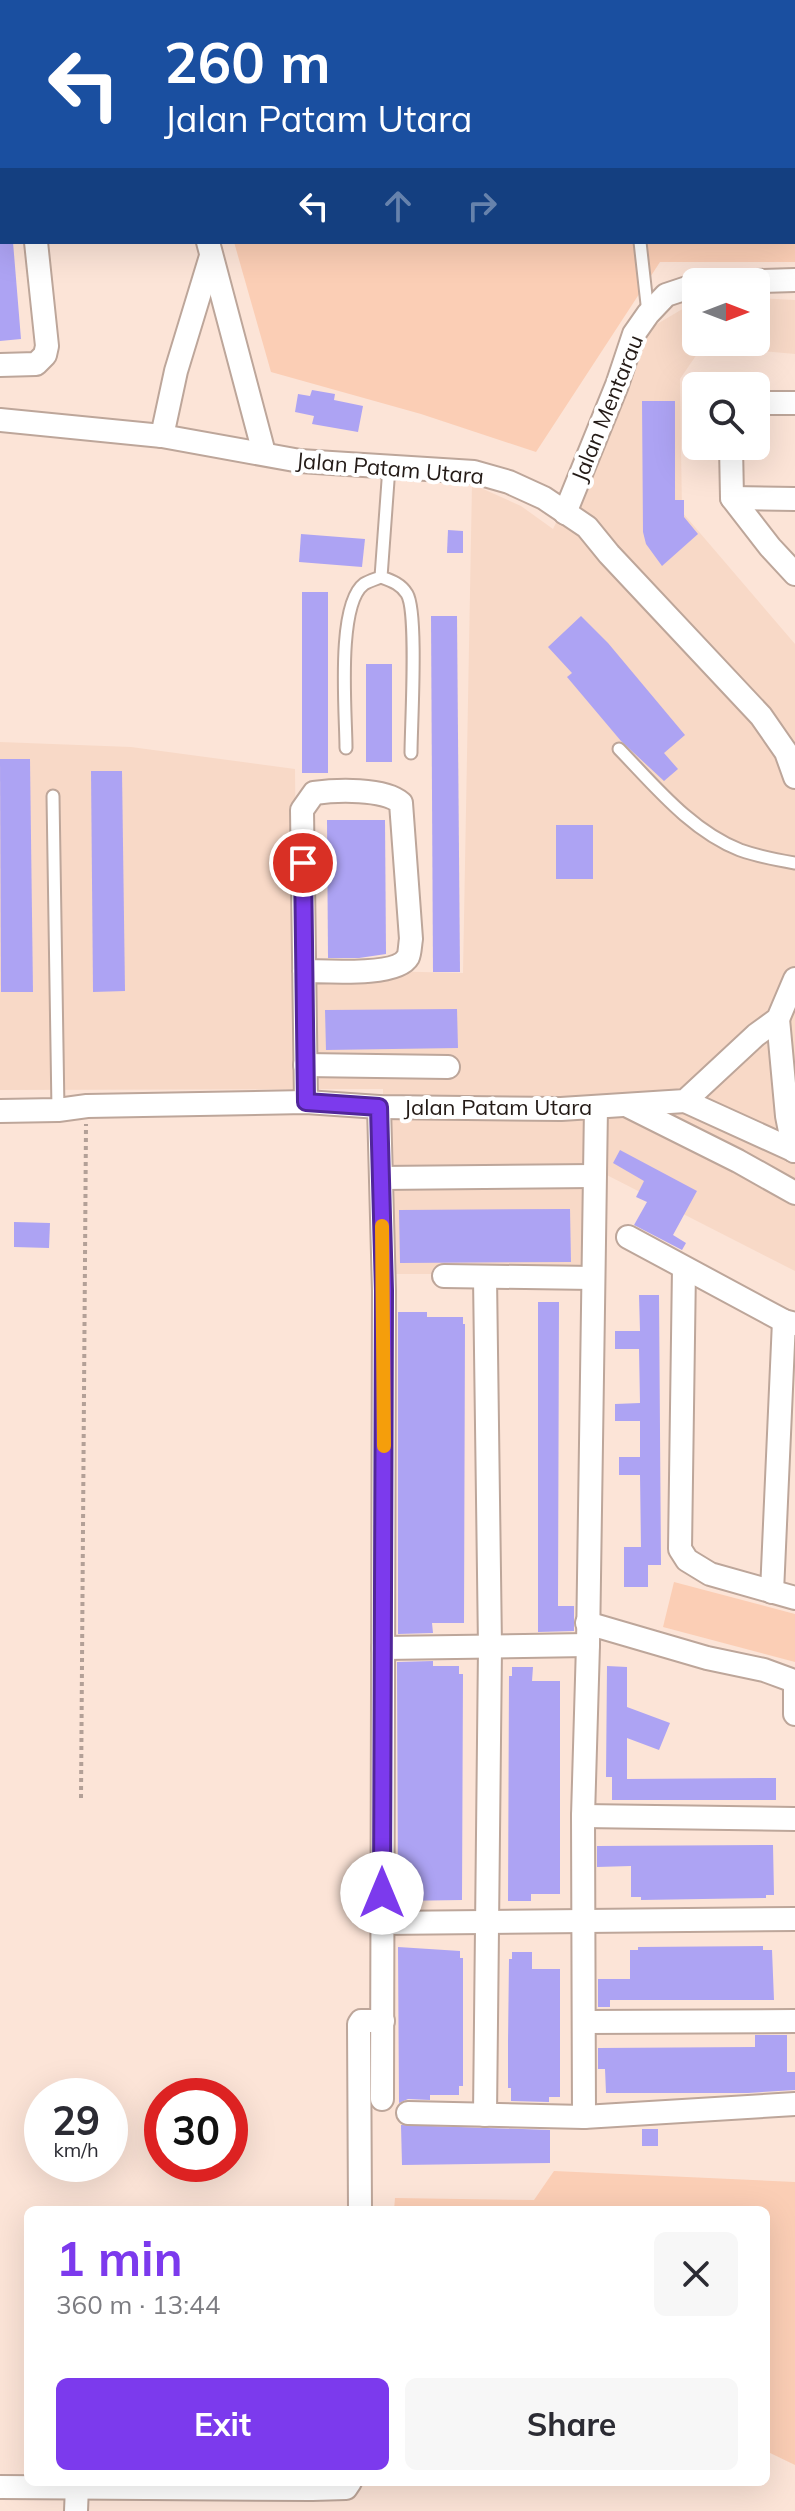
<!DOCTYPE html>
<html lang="en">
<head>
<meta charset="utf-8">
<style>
  :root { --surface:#fff; --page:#f7f7f7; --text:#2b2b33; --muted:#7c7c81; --accent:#7c3aed }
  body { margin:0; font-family:Mulish,sans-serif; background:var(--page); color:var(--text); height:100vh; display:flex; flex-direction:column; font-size:30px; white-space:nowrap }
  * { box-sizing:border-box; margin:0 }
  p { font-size:26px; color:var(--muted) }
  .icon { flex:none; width:44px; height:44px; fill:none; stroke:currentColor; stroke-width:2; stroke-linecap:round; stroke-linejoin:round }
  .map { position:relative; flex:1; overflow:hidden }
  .side { position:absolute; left:24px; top:2206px; width:746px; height:280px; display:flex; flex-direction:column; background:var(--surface); border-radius:12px; box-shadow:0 8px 32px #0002 }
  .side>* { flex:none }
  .guide { position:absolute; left:0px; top:0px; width:796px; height:244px; box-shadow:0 8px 32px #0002; background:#1a4fa0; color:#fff; overflow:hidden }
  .needle { width:52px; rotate:90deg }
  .controls { position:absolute; left:682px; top:268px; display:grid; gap:16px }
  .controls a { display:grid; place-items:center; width:88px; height:88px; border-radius:12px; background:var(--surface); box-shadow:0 8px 32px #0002; font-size:40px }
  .speed { position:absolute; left:24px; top:2078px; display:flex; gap:16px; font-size:40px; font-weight:700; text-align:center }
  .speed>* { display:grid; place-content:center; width:104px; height:104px; border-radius:50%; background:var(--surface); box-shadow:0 8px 32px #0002; line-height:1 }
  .speed small { font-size:20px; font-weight:400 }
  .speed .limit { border:12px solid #d22; background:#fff; color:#111 }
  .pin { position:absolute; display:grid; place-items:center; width:68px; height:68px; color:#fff; margin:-34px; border:4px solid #fff; border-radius:50%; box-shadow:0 2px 8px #0007 }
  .me { position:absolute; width:88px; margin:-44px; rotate:0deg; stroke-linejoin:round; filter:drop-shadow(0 0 6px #0008) }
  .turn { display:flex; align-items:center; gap:28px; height:168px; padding:0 32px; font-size:36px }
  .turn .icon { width:104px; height:104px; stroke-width:2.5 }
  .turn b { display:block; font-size:56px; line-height:68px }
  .lanes { display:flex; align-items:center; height:76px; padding:0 32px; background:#0003; justify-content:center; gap:40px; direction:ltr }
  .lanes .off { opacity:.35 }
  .round { display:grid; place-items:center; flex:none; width:84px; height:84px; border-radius:12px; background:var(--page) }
  .head { display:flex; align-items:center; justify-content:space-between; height:136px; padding:0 32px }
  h1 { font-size:48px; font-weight:700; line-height:60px; color:var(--accent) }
  .cta { display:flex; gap:16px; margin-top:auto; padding:16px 32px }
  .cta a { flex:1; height:92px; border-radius:12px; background:var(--accent); color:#fff; font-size:32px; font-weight:700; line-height:92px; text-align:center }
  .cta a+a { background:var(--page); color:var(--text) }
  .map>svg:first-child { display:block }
  .built { fill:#f8d9c7 }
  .green { fill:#fbceb5 }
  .building { fill:#ada3f3 }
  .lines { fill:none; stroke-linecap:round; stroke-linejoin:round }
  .lane-casing { stroke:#bda69a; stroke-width:15 }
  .street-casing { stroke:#bda69a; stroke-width:26 }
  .path { stroke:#b3a097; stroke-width:4; stroke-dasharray:4 4; stroke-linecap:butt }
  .lane { stroke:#fff; stroke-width:11 }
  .street { stroke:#fff; stroke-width:22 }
  .route-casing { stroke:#51269a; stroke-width:20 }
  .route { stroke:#7c3aed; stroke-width:14 }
  .slow { stroke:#f59e0b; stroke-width:14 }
  .labels { text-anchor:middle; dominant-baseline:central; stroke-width:8; stroke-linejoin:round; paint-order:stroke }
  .street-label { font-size:22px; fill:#241b17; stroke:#fff }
</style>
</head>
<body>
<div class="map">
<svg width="795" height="2511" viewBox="0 0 795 2511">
  <rect width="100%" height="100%" fill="#fce4d7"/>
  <path class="built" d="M756 298 795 300V354L731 348 697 354 680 379 682 512 795 644V1271L595 1169 596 1274H384L383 1089 0 1090V742L131 747 295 769 297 969 463 973 472 484 521 506 553 529 652 327 696 301V342H756Z"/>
  <g class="green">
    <path d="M506 0H795V262H660L536 452 421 414 271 372 234 242H794V2H503Z"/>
    <path d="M674 1582 795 1614V1662L663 1627Z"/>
    <path d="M554 2171 795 2182V2465L766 2451V2210H394L395 2198 534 2200Z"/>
  </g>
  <g class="building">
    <path d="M0 233H2V242H13L21 339 0 341Z"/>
    <path d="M312 390 335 394 334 400 363 406 358 432 312 424 314 416 295 412 298 394 310 396Z"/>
    <path d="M642 401H675V500H684V517L698 534 662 566 646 544 643 532Z"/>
    <path d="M448 530 463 531V553H447Z"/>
    <path d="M301 534 365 539 362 567 299 562Z"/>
    <rect x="302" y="592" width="26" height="181"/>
    <path d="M431 616H457L460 972H433Z"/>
    <path d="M581 616 608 643 685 735 664 753 678 769 664 781 621 741 567 677 572 673 548 647Z"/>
    <rect x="366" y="664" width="26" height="98"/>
    <path d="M0 759H30L33 992H1Z"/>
    <path d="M91 771H122L125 991 93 992Z"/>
    <path d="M327 820H385L386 954 359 958H328Z"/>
    <rect x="556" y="825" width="37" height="54"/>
    <path d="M457 1009 458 1048 326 1050 325 1010Z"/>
    <path d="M620 1150 697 1191 673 1235 686 1243 682 1250 634 1225 647 1202 636 1197 644 1181 613 1163Z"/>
    <path d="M570 1209 571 1262 400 1263 399 1210Z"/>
    <path d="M14 1222 50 1223 49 1248 14 1247Z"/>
    <path d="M639 1295H659L661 1565H648V1587H624V1547H641L640 1475H619V1457H640V1421H615V1404L640 1403 639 1349H615V1331H640Z"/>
    <path d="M538 1302H559L558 1606H574V1631L538 1632Z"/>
    <path d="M398 1312H427V1317H463V1324H465L464 1623H432L433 1633 398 1634Z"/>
    <path d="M433 1661V1666H459V1674H463L462 1900 398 1901 397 1662Z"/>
    <path d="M607 1666 627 1667V1707L670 1723 659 1750 627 1738V1779L776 1778V1800H612V1777H606Z"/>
    <path d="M512 1667H533L532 1681H560V1894H531V1901H508L509 1676H512Z"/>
    <path d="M773 1845 774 1895H766V1898L641 1900V1897H631V1866L597 1867V1846Z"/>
    <path d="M763 1946V1950H772L774 2000H610V2007H598V1979H630V1950H638V1947Z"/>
    <path d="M398 1947 460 1951V1958H463V2086H459V2095H430V2100L408 2099 399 2103Z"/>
    <path d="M512 1952H532V1969H560V2097H549V2102L511 2101V2088H508V2042L509 1959H512Z"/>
    <path d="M755 2035H787V2072H795V2090L748 2093H606L605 2069H598V2048L755 2047Z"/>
    <path d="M401 2125 550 2130V2163L402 2165Z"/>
    <rect x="642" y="2129" width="16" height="17"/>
  </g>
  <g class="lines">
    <defs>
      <g id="lane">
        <path d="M707 2 710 0"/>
        <path d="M640 242 648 313"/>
        <path d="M389 467 381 577C392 581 401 584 407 594 418 612 411 726 411 753"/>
        <path d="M346 748C346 714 336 605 364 584 369 581 376 579 381 577"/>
        <path d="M619 749C654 785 691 831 740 850 757 856 777 860 795 863"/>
        <path d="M53 796 58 1110"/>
      </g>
      <g id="street">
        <path d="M11 0V2"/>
        <path d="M140 0 141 2"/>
        <path d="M222 2 225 0"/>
        <path d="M444 2 447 0"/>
        <path d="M208 242 264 453"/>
        <path d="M721 282 795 280"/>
        <path d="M0 365 36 364 45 355 47 346 36 242"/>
        <path d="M756 403H795"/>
        <path d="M0 420 162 436 300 461 474 472 509 482 544 498 587 527 609 554 761 716 786 752 795 777"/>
        <path d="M162 436 176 371 211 256"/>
        <path d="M731 446 732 498 770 547 795 574"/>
        <path d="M732 498 795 499"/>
        <path d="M565 513 617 385 634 334 648 314 666 295 696 285"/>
        <path d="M304 971C325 971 397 977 408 957 410 953 410 944 411 939L401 803C384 788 336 790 314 793L302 810 306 1102"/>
        <path d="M778 1019 787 1116 794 1151"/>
        <path d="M305 1065 448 1067"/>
        <path d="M685 1101 795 1151"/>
        <path d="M626 1105 738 1161 795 1193"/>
        <path d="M379 1107 384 1291 382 2099"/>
        <path d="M0 1111 58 1110 87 1106 306 1102 379 1107 561 1109 685 1101 756 1035 778 1019 795 979"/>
        <path d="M381 1178 594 1176"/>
        <path d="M628 1237 784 1321 795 1324"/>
        <path d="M684 1268 680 1549 687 1560 710 1574 795 1598"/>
        <path d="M444 1276 593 1278"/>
        <path d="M485 1277 490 1647 485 2115"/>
        <path d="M772 1592 784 1321"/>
        <path d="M587 1623 707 1658 764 1670 794 1681"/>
        <path d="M383 1648 588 1645"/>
        <path d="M795 1681V1714"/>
        <path d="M583 1816 795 1819"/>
        <path d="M382 1923 795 1919"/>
        <path d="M584 2022 795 2021"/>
        <path d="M408 2113 584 2117 795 2104"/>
        <path d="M584 2117 583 1816 588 1645 596 1107"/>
        <path d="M360 2210 359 2024 361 2021H383"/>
        <path d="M0 2487 312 2489 346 2488 350 2482"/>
        <path d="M76 2511 77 2486"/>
      </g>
    </defs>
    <use href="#lane" class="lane-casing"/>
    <use href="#street" class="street-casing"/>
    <path class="path" d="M81 1798 86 1124"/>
    <use href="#lane" class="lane"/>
    <use href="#street" class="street"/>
  </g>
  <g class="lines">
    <defs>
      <path id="route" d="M303 863 306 1102 379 1107 384 1291 382 1893"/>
    </defs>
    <use href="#route" class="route-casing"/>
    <use href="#route" class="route"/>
    <path class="slow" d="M382 1226 384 1446"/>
  </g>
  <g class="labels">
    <g class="street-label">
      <text transform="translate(607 408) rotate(-68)">Jalan Mentarau</text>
      <text transform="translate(390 468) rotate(5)">Jalan Patam Utara</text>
      <text x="498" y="1107">Jalan Patam Utara</text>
    </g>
  </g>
</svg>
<div class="controls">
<a><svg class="needle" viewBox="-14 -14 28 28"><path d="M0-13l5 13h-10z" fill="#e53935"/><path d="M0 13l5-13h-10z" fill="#7c7c81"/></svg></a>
<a><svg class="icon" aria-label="search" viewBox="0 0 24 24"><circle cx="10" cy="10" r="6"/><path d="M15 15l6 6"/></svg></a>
</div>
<div class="speed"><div>29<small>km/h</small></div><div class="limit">30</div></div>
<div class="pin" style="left:303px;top:863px;background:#d93025"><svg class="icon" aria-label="arrive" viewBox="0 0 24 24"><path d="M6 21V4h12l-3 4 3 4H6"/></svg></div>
<svg class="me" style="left:382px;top:1893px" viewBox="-20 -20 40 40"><circle r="19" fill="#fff"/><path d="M0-13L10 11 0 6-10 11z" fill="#7c3aed"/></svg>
<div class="guide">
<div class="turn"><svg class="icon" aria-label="left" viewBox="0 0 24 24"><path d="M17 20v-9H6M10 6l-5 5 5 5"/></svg><div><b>260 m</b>Jalan Patam Utara</div></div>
<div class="lanes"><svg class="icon" aria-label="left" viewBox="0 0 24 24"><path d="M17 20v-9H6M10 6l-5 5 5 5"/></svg><svg class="icon off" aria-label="ahead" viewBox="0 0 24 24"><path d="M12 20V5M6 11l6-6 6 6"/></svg><svg class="icon off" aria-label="right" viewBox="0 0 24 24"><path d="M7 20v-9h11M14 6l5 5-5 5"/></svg></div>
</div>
<section class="side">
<div class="head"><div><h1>1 min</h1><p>360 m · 13:44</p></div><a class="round"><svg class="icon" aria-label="close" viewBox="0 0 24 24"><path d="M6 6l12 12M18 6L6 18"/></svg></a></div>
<div class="cta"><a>Exit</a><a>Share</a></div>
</section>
</div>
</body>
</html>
